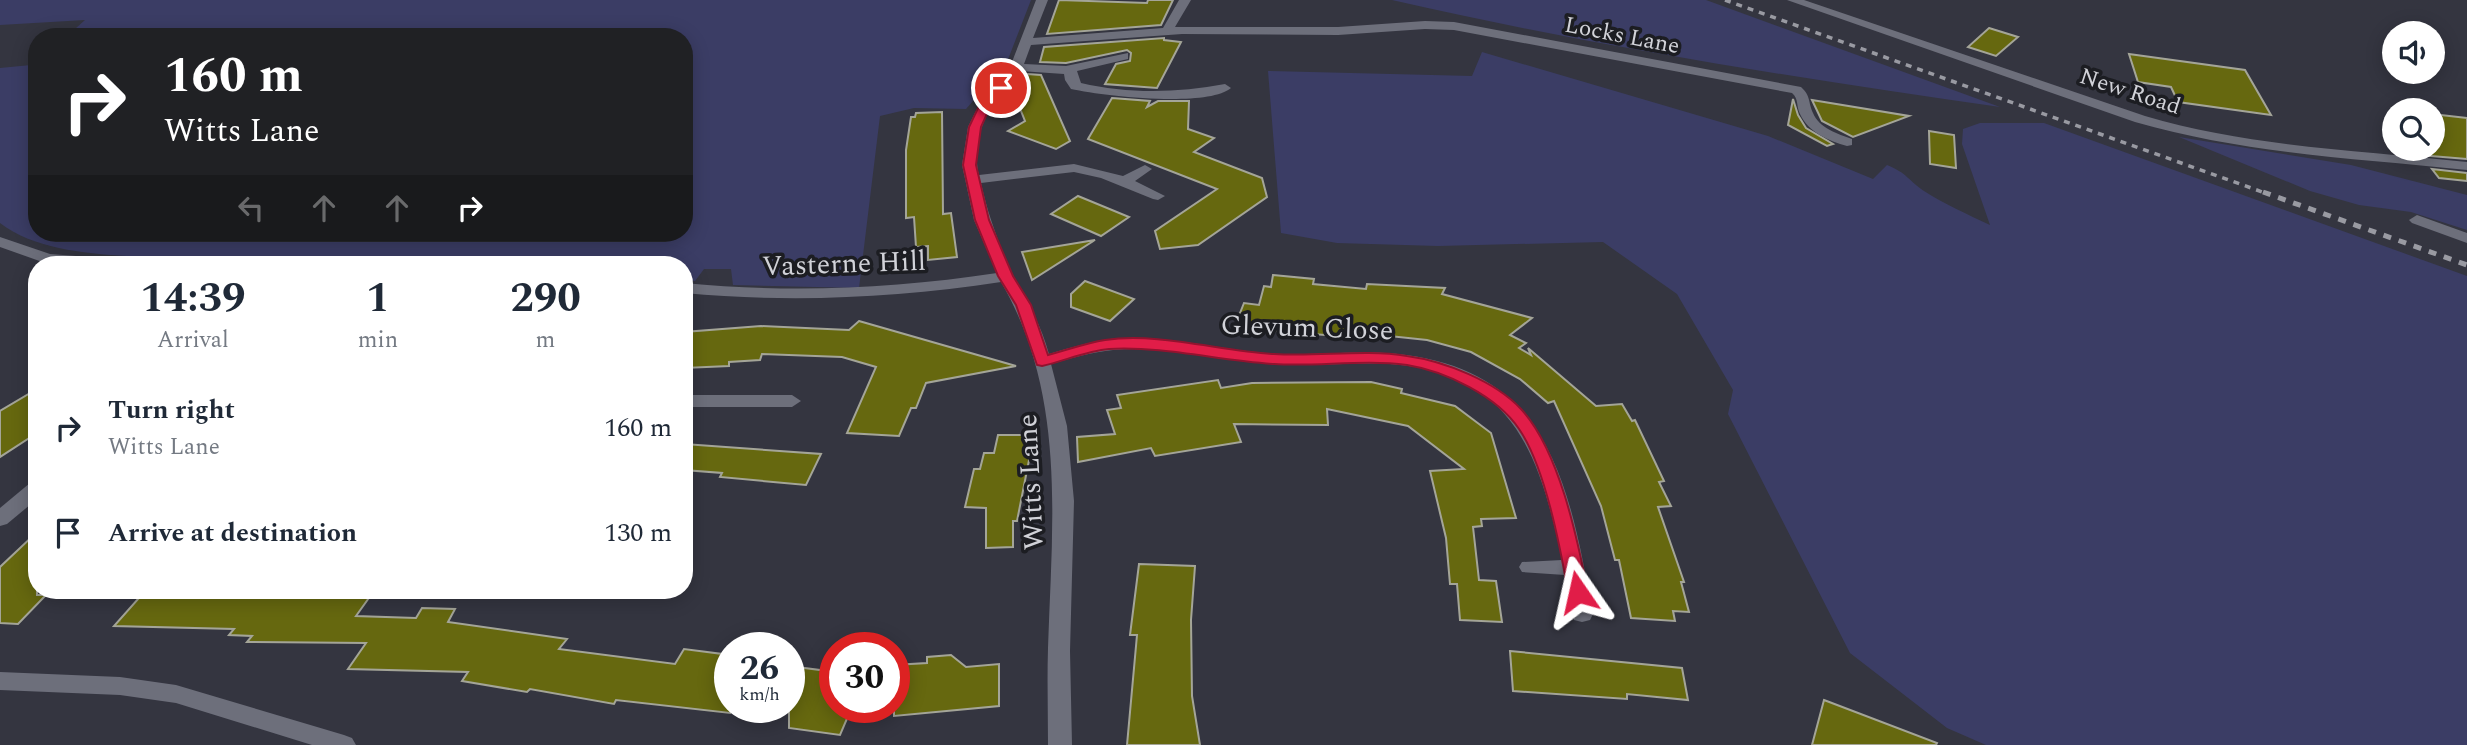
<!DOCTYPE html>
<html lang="en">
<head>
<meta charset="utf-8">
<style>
  :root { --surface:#fff; --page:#f6f6f7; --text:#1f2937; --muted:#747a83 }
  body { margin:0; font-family:Spectral,serif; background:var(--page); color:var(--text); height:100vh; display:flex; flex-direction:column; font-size:26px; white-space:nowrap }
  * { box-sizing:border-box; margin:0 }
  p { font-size:23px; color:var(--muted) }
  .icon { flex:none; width:38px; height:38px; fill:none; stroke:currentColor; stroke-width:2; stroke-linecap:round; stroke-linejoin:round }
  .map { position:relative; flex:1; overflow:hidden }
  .details { position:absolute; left:28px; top:256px; width:665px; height:343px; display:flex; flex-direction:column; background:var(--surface); border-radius:28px; box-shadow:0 4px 18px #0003 }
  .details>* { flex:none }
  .top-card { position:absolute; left:28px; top:28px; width:665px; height:214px; border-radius:28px; box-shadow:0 4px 18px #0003; background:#202124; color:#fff; overflow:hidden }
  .controls { position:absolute; left:2382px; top:21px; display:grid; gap:14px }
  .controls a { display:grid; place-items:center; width:63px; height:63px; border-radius:50%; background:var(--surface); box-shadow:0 4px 18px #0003; font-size:35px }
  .speed { position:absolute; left:714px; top:632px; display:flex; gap:14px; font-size:35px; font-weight:700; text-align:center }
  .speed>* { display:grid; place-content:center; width:91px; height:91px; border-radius:50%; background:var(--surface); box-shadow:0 4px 18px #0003; line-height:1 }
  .speed small { font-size:18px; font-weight:400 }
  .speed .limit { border:10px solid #d22; background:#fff; color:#111 }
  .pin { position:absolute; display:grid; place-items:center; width:60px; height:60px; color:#fff; margin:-30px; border:4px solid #fff; border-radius:50%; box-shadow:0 2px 7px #0007 }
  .me { position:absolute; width:77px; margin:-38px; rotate:349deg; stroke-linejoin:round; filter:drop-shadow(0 0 5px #0008) }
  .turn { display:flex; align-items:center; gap:24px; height:147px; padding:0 21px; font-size:32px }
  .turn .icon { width:91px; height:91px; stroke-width:2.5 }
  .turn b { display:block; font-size:49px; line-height:60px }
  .lanes { display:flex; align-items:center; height:66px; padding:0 21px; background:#0003; justify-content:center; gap:35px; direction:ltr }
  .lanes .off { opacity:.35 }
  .eta { display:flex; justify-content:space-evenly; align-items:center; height:119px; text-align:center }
  .eta b { font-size:42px; font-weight:700; line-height:49px }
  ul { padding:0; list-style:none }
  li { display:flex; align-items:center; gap:21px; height:105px; padding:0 21px }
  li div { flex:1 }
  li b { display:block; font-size:26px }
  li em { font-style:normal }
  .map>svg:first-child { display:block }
  .green { fill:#3b3d65 }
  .building { fill:#66680f; stroke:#a4a598; stroke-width:2 }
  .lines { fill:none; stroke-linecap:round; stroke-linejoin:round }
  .minor { fill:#6d6f7b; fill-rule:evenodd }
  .rail-far1 { stroke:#999aa2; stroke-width:3.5; stroke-dasharray:6 6; stroke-linecap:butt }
  .rail { stroke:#999aa2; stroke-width:5; stroke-dasharray:8 8; stroke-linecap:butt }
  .route { fill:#e11d48; stroke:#92132f; stroke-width:2 }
  .labels { text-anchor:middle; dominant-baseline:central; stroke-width:7; stroke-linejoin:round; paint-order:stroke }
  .far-street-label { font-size:23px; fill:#d1d2d8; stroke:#1c1d22 }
  .street-label { font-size:28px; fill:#d1d2d8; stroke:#1c1d22 }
</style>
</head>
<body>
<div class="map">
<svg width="2467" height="745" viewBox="0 0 2467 745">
  <rect width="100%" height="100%" fill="#343540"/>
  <g class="green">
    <path d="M0 0H1031L1007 62 966 109 914 108 880 116 859 288 733 285 731 269H704L695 281 684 280V264H623L625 259 589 261 587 264C447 264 308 268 168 258 115 255 43 256 0 223V68L31 65 37 61V233H684V37H66L85 20 0 25Z"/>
    <path d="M1392 0H1706L2000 107C1797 78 1593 46 1392 0Z"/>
    <path d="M1482 52 1768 136 1873 179 1887 165C1907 173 1908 180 1924 191 1944 204 1967 214 1990 225L1962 144 1963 129 1980 123H2044L2467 276V745H1986L1947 728 1850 653 1728 414 1733 390 1677 294 1603 242 1438 246 1337 243 1281 233 1268 71 1472 76Z"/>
    <path d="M2179 137 2351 165 2467 195V230L2411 212 2359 205 2310 191Z"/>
  </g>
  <g class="building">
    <path d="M1059 0 1147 3 1148 0H1173L1161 25 1047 34Z"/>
    <path d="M1989 28 2018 37 1996 56 1968 47Z"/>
    <path d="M1164 38V40L1181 42 1157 88 1105 84 1116 64 1130 61 1131 53 1127 50 1066 63 1040 62 1044 47Z"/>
    <path d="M2129 54 2245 70 2271 115 2178 102 2171 87 2138 82Z"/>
    <path d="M1027 74 1041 75 1070 141 1056 149 1008 131 1025 121 1017 101 1023 100Z"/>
    <path d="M1112 98 1150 101 1147 107 1158 101H1189L1188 129 1214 138 1194 152 1262 178 1267 197 1198 245 1160 249 1155 231 1217 189 1088 139Z"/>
    <path d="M1793 99 1798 115 1806 128 1833 144 1827 146 1788 125Z"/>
    <path d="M1812 100 1909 116 1853 137 1822 121Z"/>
    <path d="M942 112 943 214 951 213 957 257 928 260V246L916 247 914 217 906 218V150L911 117H915L916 113Z"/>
    <path d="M2432 114 2467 118V159L2419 155 2414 149H2432Z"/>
    <path d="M1929 131 1954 135 1956 168 1930 164Z"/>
    <path d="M2432 169 2467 173V181L2439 178Z"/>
    <path d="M1078 196 1129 217 1101 236 1051 214Z"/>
    <path d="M1095 240 1032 280 1022 252Z"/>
    <path d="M1273 275 1314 279 1313 284 1366 289 1367 284 1445 288 1442 294 1532 318 1510 335 1526 343 1519 348 1531 355 1528 348 1596 406 1622 404 1632 421 1635 420 1664 481 1659 482 1671 506 1658 507 1684 582H1681L1689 612 1673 611 1675 621 1631 618 1619 560H1615L1601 506 1554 401 1548 403 1520 379 1471 352 1427 340 1352 332 1351 337 1234 328 1244 303 1259 305 1264 286 1271 287Z"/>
    <path d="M1085 281 1134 299 1110 321 1071 307V294Z"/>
    <path d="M859 321 1016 366 926 383 916 408H911L899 436 847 433 876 367 842 357 762 354 760 360 729 362V366L684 368V332L761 326 849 330Z"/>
    <path d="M1218 380 1221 388 1252 383 1371 382 1402 389 1401 393 1455 406 1491 433 1516 518 1481 519 1482 526 1473 527 1479 580 1496 581 1502 622 1460 620 1457 584H1450L1446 538 1430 471 1464 469 1408 426 1327 409 1328 425 1234 424 1241 442 1155 456 1151 448 1078 462 1077 437 1115 434 1107 410 1121 408 1117 395Z"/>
    <path d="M37 389V433L0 457V411Z"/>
    <path d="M998 435H1034L1017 521H1013V547L986 548V508L965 507 974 469H980L984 453H994Z"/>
    <path d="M684 444 821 454 806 485 720 477 722 473 684 470Z"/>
    <path d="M37 532V595H46L18 624 0 623V567Z"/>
    <path d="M1139 564 1195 566 1191 620 1192 696 1200 745H1127L1137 635H1130Z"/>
    <path d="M146 590H336L332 594 371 595 356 616 416 618 422 608 455 609 448 622 567 639 559 649 675 664 684 649 730 655V713L616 700 614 704 530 689 527 692 462 681 468 672 348 669 366 643 247 642 252 636 229 635 234 629 114 626Z"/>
    <path d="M1510 651 1682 668 1688 700 1627 694V699L1513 691Z"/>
    <path d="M951 655 966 667 999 664V706L894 716V665L927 663V657Z"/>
    <path d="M789 666 835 672V707H852L840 735 789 728Z"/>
    <path d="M1824 700 1937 743 1936 745H1812Z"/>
  </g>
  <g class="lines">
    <g class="minor">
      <path d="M1036 0H1048L1033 38 1163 28 1179 0H1191L1175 27H1338L1425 21 1454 22 1801 87C1811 96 1808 102 1813 113 1819 128 1838 134 1852 139V145L1847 146C1829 141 1808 132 1800 114 1796 106 1799 99 1792 93L1454 30 1425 29 1338 35 1182 34 1031 45 1024 64 1066 66 1128 53V59L1077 71 1081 83C1128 94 1177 93 1225 84L1231 88C1207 108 1103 96 1071 89L1065 80 1064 74 1020 71C1012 84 1001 94 992 106 980 123 973 154 979 175L1074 164 1123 176 1145 165 1152 169 1135 181 1165 196 1158 200 1153 199 1101 178 1074 172 981 183C988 215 999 245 1013 275 1027 302 1041 324 1049 354 1069 348 1089 342 1110 339 1165 334 1219 350 1274 354 1318 356 1362 349 1406 355 1553 374 1570 492 1593 614L1590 620 1582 622 1574 620 1565 575 1522 572 1519 567 1522 562 1562 560C1540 455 1513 372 1390 364 1351 362 1311 367 1272 364 1219 361 1167 345 1113 350 1092 352 1072 358 1051 364L1067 426 1074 501 1070 651 1072 745H1048C1048 713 1047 681 1048 648 1052 524 1067 395 1001 282 895 298 791 303 684 293V283C789 293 892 289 997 273L974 220 962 165 968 127 980 103 1010 67Z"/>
      <path d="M1787 0H1804L2145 116C2250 147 2358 150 2467 162V170C2353 158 2247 154 2135 122Z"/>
      <path d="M2417 215 2467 233V243L2412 223 2409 220Z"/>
      <path d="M0 237 50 254 115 259 123 264H48L0 247Z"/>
      <path d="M684 395H792L801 401 792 407H684Z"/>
      <path d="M37 481V499L7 524 0 526V508L30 483Z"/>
      <path d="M0 672 120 677 176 685 344 735 352 738 356 745H312L176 703 120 695 0 690Z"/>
    </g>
    <path class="rail-far1" d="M1725 0 2268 194"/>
    <path class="rail" d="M2263 192 2467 265"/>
  </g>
  <path class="route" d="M997 85 1007 88 990 107 981 127 976 165 989 220 1013 276 1031 305 1048 355C1067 350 1086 343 1105 340 1158 332 1220 351 1274 354 1318 357 1364 349 1407 356 1444 361 1495 381 1521 409 1559 450 1577 537 1588 592L1585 597 1578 599 1571 597 1568 592C1560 546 1545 467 1519 429 1497 396 1445 371 1407 365 1363 359 1317 367 1274 364 1219 361 1165 346 1109 349 1087 351 1064 361 1042 366L1037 365 1016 305 998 276 975 220 963 165 969 127 979 106Z"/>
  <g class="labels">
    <g class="far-street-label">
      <text transform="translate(1622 36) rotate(11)">Locks Lane</text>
      <text transform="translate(2130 92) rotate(18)">New Road</text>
    </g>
    <g class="street-label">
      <text transform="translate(844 264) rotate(-2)">Vasterne Hill</text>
      <text transform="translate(1307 328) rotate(2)">Glevum Close</text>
      <text transform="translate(1031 482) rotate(-93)">Witts Lane</text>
    </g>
  </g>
</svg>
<div class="controls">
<a><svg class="icon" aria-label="sound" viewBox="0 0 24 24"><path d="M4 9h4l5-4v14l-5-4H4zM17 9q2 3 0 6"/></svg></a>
<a><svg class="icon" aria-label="search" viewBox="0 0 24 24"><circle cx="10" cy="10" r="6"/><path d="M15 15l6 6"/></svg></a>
</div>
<div class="speed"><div>26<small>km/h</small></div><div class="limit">30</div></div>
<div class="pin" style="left:1001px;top:88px;background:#d93025"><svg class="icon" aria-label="arrive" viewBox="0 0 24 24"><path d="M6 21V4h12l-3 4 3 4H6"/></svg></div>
<svg class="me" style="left:1578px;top:592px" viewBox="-20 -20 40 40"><path d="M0-17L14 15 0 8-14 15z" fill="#e11d48" stroke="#fff" stroke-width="4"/></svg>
<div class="top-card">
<div class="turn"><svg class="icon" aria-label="right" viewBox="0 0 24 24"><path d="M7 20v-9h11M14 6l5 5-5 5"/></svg><div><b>160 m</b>Witts Lane</div></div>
<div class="lanes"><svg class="icon off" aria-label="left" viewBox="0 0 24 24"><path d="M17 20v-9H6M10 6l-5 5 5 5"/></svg><svg class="icon off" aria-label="ahead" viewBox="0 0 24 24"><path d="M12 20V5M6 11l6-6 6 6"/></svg><svg class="icon off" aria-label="ahead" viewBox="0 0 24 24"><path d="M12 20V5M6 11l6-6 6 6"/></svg><svg class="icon" aria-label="right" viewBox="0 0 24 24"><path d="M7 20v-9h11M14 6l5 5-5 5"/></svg></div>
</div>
<section class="details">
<div class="eta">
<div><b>14:39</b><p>Arrival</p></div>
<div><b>1</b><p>min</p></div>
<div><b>290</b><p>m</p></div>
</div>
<ul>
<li><svg class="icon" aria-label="right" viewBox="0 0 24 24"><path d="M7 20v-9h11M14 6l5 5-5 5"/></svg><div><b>Turn right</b><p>Witts Lane</p></div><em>160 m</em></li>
<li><svg class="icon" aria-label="arrive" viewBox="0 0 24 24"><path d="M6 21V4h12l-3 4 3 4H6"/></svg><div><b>Arrive at destination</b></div><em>130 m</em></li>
</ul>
</section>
</div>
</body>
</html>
